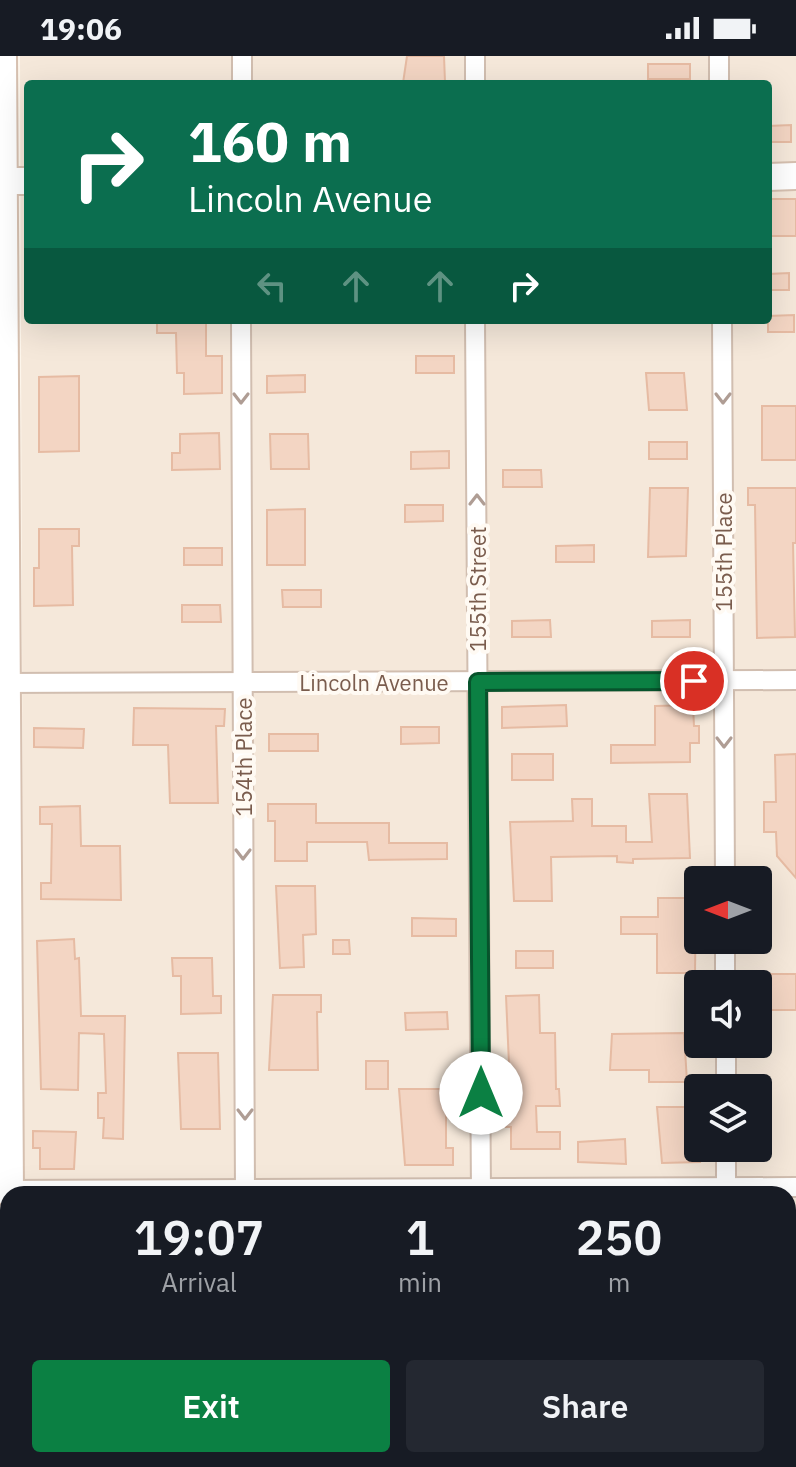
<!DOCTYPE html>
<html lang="en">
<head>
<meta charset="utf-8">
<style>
  :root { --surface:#171b24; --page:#242831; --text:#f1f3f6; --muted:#9ea1a6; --accent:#0b8043 }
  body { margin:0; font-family:"IBM Plex Sans",sans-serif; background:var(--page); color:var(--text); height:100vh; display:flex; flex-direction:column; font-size:30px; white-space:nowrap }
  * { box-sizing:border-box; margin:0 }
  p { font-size:26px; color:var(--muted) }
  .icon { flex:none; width:44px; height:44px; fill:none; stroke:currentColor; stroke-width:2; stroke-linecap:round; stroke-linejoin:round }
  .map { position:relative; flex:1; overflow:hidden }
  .side { position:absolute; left:0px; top:1130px; width:796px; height:282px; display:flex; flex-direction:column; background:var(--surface); border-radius:24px 24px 0 0; box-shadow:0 8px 32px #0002 }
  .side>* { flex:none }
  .hud { position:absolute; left:24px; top:24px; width:748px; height:244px; border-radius:8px; box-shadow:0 8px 32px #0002; background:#0b6e4f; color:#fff; overflow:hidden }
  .needle { width:52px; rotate:270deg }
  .fabs { position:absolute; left:684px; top:810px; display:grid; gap:16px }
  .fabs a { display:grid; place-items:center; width:88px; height:88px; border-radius:8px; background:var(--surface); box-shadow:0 8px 32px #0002; font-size:40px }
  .pin { position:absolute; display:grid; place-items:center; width:68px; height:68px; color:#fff; margin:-34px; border:4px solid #fff; border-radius:50%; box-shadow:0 2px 8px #0007 }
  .me { position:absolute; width:88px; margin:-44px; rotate:0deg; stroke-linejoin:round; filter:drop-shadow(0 0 6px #0008) }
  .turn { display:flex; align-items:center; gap:28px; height:168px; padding:0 32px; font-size:36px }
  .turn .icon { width:104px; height:104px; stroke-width:2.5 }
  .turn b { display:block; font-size:56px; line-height:68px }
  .lanes { display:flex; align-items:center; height:76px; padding:0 32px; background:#0003; justify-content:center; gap:40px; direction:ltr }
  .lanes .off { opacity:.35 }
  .eta { display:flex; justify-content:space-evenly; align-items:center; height:136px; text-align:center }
  .eta b { font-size:48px; font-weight:600; line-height:56px }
  .action { display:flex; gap:16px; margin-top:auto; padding:16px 32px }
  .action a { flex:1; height:92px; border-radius:8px; background:var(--accent); color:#fff; font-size:32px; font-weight:600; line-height:92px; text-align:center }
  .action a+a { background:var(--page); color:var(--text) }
  .status { display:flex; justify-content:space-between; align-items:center; height:56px; padding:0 40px; background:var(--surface); direction:ltr }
  .status svg { height:22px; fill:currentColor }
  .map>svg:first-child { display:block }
  .residential { fill:#f5e8da; fill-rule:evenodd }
  .building { fill:#f3d5c3; stroke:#e6bba3; stroke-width:2 }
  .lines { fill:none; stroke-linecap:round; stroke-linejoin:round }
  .street-casing { stroke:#d1beb0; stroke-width:22 }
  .secondary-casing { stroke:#d6c0b0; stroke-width:30 }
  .street { stroke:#fff; stroke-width:18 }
  .secondary { stroke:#fff; stroke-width:26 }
  .oneway { stroke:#af9d94 }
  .route-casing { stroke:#07532c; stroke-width:20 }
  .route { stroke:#0b8043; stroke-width:14 }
  .labels { text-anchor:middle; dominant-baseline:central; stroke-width:8; stroke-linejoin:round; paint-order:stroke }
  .street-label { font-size:22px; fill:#7a5c4d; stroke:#fffaf3 }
</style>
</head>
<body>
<div class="status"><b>19:06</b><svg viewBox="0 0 49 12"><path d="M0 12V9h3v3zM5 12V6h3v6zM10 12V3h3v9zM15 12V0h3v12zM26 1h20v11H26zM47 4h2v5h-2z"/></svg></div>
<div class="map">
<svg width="796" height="1411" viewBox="0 0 796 1411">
  <rect width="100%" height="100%" fill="#fdf6ec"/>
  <path class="residential" d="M20 0H796V1411H25V1404H788V1138H24ZM28 28H768V264H28ZM698 824H758V884H698ZM698 928H758V988H698ZM698 1032H758V1092H698Z"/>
  <g class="building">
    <path d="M407 0H444L445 26 403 27Z"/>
    <rect x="648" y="8" width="42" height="15"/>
    <path d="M791 69V86H768V70Z"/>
    <rect x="768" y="143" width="28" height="37"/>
    <path d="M789 217V234H768V218Z"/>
    <path d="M794 259V276H768V260Z"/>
    <path d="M157 264H206V300H222V337L184 338V317H177L176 277H157Z"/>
    <rect x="416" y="300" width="38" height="17"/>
    <path d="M646 317H684L687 354H649Z"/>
    <path d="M305 319V336L267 337V320Z"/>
    <path d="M79 320V395L39 396V321Z"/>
    <rect x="762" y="350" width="34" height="54"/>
    <path d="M219 377 220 413 172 414V397H180V378Z"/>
    <path d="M270 378H308L309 413H271Z"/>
    <rect x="649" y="386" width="38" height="17"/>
    <path d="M449 395V412L411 413V396Z"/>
    <path d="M503 414H541L542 431H503Z"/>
    <path d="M650 432H688L686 500 648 501Z"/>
    <path d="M748 432H796V487H793L795 581 757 582 755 449H748Z"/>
    <path d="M405 449H443V465L405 466Z"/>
    <path d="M305 453V509H267V454Z"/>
    <path d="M39 473H79V490H72L73 549 34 550V512H39Z"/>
    <path d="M594 489V506H556V490Z"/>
    <rect x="184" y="492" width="38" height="17"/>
    <path d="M282 534H321V551H283Z"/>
    <path d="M182 549H220L221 566H182Z"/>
    <path d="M550 564 551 581H512V565Z"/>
    <path d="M690 564V581H652V565Z"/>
    <path d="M566 649 567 670 502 672V651Z"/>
    <path d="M693 649 694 670H699V687H690V706L611 707V689H655V650Z"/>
    <path d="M134 652 225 653 224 670H216L218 747H170L168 689H133Z"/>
    <path d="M401 671H439V687L401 688Z"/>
    <path d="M34 672 84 673 83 692 34 691Z"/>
    <rect x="269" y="678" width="49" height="17"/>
    <rect x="512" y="698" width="41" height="26"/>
    <path d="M796 698V822L777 800 776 776H764V746H776L775 699Z"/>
    <path d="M649 738H687L690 802 633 803V807L617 806V800L551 801 552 845H514L510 766 573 765 572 743H592V770H626V786H652Z"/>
    <path d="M268 748H316V767H389V787H447V803L369 804 367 786H307V805H275V765H268Z"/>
    <path d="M80 750 81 790H120L121 844 41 843V827H51L52 768H40V751Z"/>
    <path d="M276 830H315L316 878 303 879 304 911 280 912Z"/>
    <path d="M658 842H696L695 917H657V878H621V861H658Z"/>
    <path d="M412 862 456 863V880H412Z"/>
    <path d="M74 883 75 903 79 902 81 960H125L123 1083 103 1082 104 1062H98V1037H106L104 978 79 977 78 1034 41 1033 37 885Z"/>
    <path d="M333 884H349L350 898H333Z"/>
    <rect x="516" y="895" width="37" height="17"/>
    <path d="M172 902H212L213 940H221V957L181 958V920H173Z"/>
    <rect x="771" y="918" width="25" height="36"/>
    <path d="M273 939H321V956H317L318 1014H269Z"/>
    <path d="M539 939 540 977H555L556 1033H559L560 1050H536L537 1076H560V1093H511V1071H506L505 1054H511L506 940Z"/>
    <path d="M447 956 448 973 406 974 405 957Z"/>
    <path d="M684 977 687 1026H649V1014H610L612 978Z"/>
    <path d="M178 997H218L220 1073H181Z"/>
    <rect x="366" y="1005" width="22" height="28"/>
    <path d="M399 1033H450V1050H446V1092H453V1109H405Z"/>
    <path d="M657 1051H695L700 1106 662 1107Z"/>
    <path d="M33 1075 76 1076 74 1113H40V1092H33Z"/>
    <path d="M625 1083 626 1108 578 1106V1086Z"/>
  </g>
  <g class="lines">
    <defs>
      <g id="street">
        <path d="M242 0V28"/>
        <path d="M475 0V28"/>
        <path d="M719 0V28"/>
        <path d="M241 264 245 1138"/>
        <path d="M475 264 481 1138"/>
        <path d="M722 264 725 824"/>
        <path d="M0 627 796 624"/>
        <path d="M725 884V928"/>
        <path d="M726 988V1032"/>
        <path d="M726 1092V1138"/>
        <path d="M0 1134 796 1131"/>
        <path d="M0 1387H8"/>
        <path d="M246 1404V1411"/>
        <path d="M483 1404V1411"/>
        <path d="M727 1404V1411"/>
      </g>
      <g id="secondary">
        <path d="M3 0 10 1138"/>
        <path d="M768 121 796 120"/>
        <path d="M0 125H28"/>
        <path d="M12 1404V1411"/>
      </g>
    </defs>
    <use href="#street" class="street-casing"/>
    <use href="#secondary" class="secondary-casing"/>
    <use href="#street" class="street"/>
    <use href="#secondary" class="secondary"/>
  </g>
  <defs><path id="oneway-chevron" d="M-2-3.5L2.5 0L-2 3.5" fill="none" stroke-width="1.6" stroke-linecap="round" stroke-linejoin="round" transform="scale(2)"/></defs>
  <g class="oneway">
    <use href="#oneway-chevron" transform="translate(241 342) rotate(90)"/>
    <use href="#oneway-chevron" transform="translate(723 342) rotate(90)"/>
    <use href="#oneway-chevron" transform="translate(477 444) rotate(-90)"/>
    <use href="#oneway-chevron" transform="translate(724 686) rotate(90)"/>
    <use href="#oneway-chevron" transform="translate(243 798) rotate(90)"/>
    <use href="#oneway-chevron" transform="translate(245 1058) rotate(90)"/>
  </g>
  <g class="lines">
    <defs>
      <path id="route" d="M481 1037 478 626 694 625"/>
    </defs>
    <use href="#route" class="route-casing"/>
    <use href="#route" class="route"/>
  </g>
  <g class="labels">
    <g class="street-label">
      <text transform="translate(723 496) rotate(-90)">155th Place</text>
      <text transform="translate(477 533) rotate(-90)">155th Street</text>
      <text x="374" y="626">Lincoln Avenue</text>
      <text transform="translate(243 701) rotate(-90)">154th Place</text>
    </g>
  </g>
</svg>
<div class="fabs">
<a><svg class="needle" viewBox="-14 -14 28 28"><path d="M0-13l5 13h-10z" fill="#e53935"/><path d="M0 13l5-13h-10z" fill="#9ea1a6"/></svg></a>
<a><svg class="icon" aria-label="sound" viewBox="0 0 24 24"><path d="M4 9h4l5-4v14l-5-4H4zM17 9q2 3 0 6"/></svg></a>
<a><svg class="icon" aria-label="layers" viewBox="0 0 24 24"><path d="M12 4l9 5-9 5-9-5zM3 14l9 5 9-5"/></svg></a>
</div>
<div class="pin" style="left:694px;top:625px;background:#d93025"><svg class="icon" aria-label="arrive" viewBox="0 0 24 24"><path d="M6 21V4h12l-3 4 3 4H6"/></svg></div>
<svg class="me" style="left:481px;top:1037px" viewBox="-20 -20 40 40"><circle r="19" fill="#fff"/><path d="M0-13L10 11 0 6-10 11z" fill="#0b8043"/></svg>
<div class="hud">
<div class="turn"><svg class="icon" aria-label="right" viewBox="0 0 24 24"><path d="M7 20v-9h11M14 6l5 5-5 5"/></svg><div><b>160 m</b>Lincoln Avenue</div></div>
<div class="lanes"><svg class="icon off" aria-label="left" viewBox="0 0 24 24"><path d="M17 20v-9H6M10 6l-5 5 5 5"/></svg><svg class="icon off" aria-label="ahead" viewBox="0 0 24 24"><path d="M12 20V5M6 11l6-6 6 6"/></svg><svg class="icon off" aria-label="ahead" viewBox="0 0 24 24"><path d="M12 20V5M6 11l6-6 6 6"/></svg><svg class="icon" aria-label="right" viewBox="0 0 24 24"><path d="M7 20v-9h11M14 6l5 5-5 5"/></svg></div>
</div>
<section class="side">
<div class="eta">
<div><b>19:07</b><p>Arrival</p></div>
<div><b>1</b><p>min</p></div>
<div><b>250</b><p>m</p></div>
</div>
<div class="action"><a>Exit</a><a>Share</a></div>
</section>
</div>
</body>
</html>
